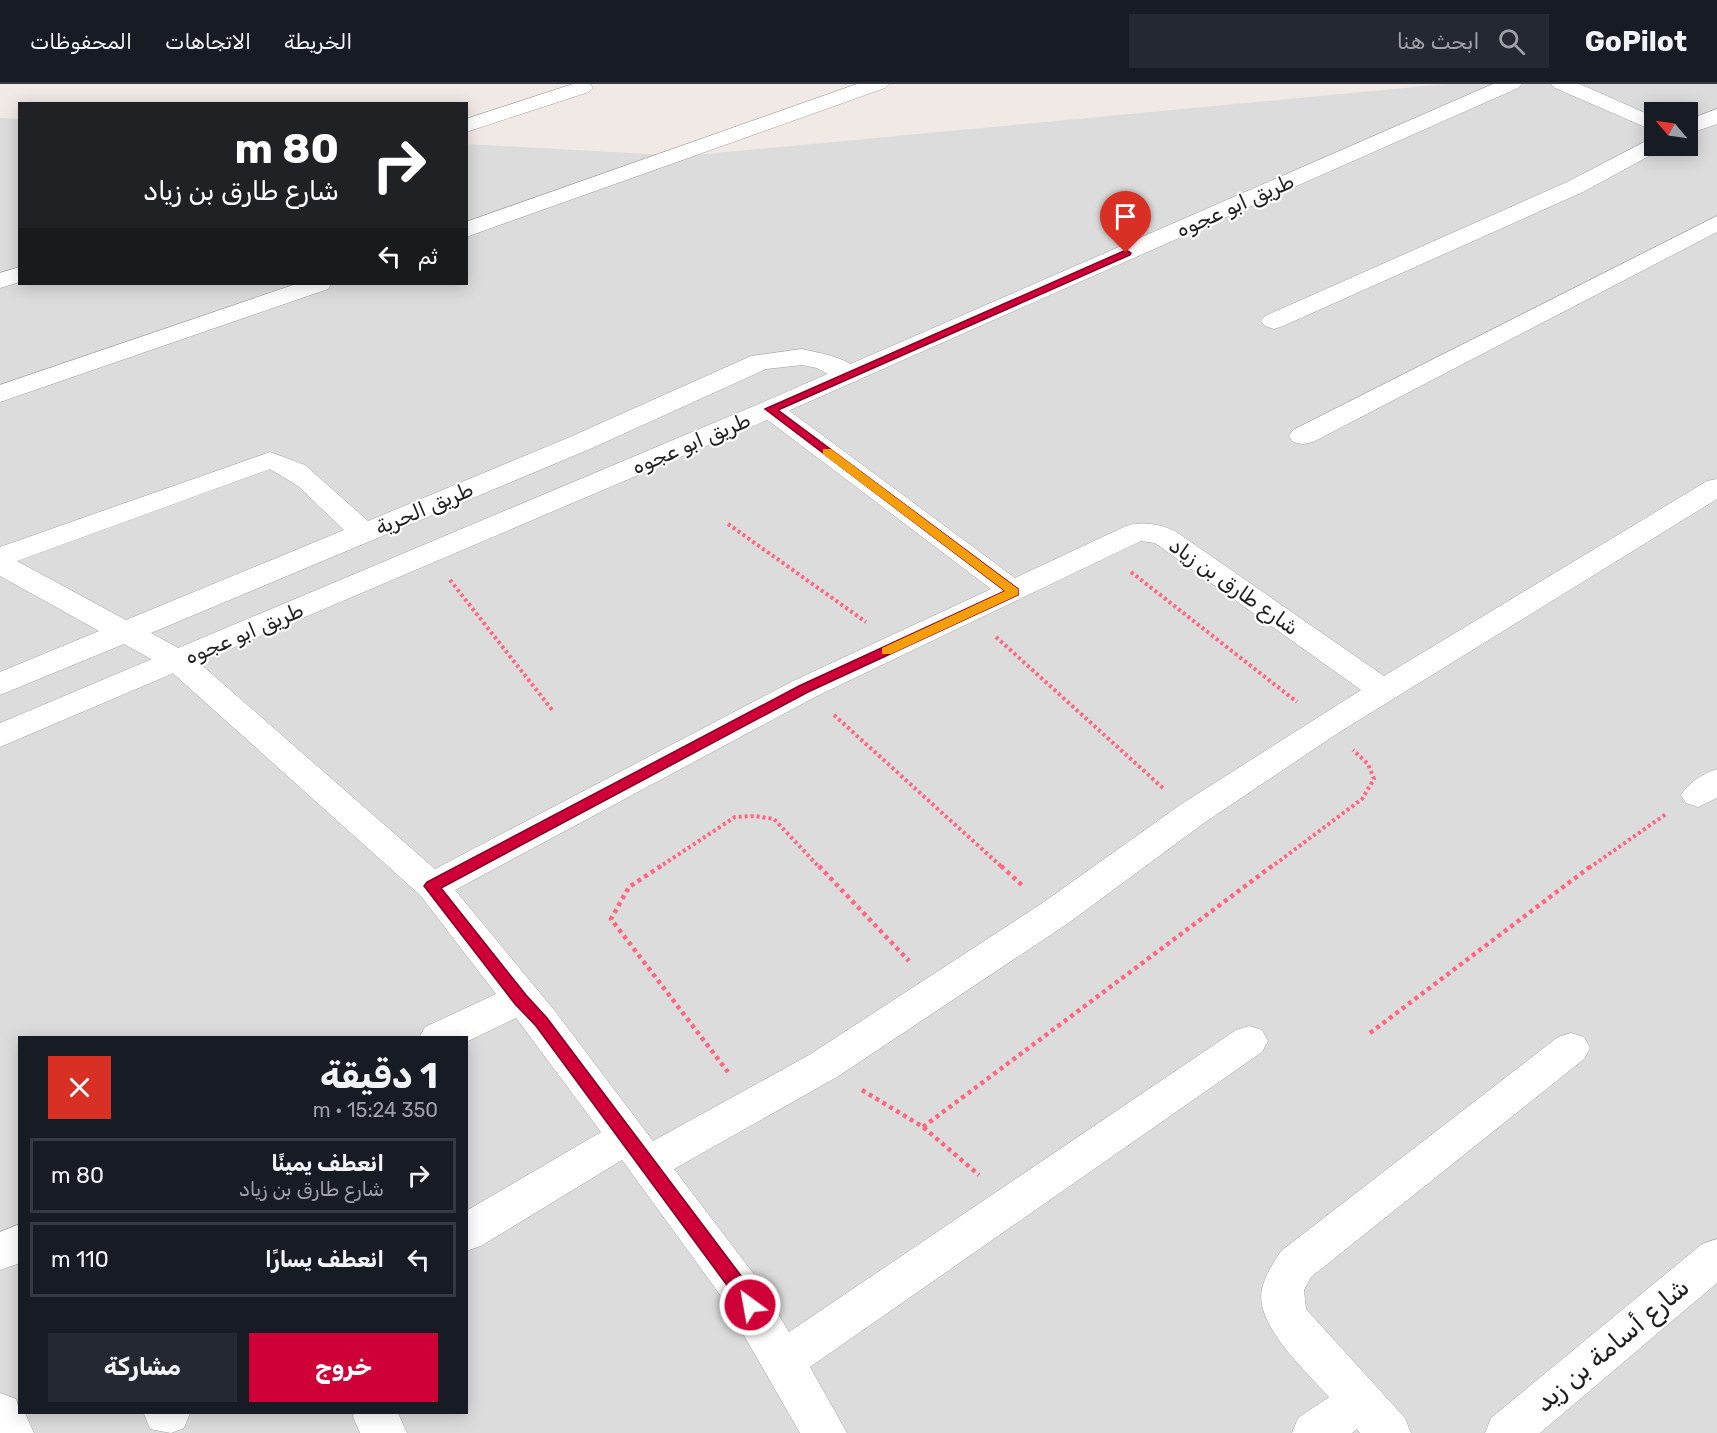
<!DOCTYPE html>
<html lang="ar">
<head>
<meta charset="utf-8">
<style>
  :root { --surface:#171b24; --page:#242831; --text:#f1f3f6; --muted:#9ea1a6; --line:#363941; --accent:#ce0037 }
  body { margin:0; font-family:Rubik,"Noto Naskh Arabic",sans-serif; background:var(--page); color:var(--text); direction:rtl; height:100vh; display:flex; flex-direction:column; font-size:22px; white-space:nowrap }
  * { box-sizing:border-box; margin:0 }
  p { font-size:20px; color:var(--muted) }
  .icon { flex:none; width:33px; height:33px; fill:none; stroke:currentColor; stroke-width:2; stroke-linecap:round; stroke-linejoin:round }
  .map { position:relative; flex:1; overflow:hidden; direction:ltr }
  .sheet { position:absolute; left:18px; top:952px; width:450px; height:378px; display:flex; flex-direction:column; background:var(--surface); border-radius:0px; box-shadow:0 3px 15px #0003; direction:rtl }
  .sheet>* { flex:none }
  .hud { position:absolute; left:18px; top:18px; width:450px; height:183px; border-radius:0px; box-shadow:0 3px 15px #0003; direction:rtl; background:#202124; color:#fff; overflow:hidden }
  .needle { width:39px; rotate:299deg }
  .controls { position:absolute; left:1644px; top:18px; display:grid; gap:12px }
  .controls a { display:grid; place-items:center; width:54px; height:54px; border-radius:0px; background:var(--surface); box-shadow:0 3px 15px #0003; font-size:30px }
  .pin { position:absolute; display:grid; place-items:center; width:51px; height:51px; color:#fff; margin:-62px -26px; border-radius:50% 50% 50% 0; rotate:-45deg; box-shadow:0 0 6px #0007 }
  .pin .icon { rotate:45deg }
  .me { position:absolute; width:66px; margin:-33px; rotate:328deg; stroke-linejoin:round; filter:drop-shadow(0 0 4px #0008) }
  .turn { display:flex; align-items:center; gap:21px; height:126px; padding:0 30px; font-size:27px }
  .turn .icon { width:78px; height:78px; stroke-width:2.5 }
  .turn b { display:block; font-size:42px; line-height:51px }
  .then { display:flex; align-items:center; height:57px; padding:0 30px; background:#0003; gap:12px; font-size:22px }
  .round { display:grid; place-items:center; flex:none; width:63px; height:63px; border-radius:0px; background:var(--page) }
  .overview { display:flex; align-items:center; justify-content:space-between; height:102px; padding:0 30px }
  h1 { font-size:36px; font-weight:700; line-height:45px }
  .action { display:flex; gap:12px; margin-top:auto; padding:12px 30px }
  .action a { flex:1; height:69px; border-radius:0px; background:var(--accent); color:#fff; font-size:24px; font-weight:700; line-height:69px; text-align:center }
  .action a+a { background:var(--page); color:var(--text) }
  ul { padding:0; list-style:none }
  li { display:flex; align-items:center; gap:18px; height:75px; margin:0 12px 9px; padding:0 18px; border:3px solid var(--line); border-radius:0px }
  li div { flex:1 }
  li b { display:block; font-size:22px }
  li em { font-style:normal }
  header { display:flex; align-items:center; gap:36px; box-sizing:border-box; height:84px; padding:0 30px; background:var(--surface); border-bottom:2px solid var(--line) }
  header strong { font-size:28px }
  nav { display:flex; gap:33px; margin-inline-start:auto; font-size:21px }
  .search { width:420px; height:54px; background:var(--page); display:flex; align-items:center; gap:15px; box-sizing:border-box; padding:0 21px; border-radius:0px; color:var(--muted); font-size:22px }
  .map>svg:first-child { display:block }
  .residential { fill:#dddcdc; fill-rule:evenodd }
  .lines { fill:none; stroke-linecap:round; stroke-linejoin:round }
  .minor-casing { stroke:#a3a3a3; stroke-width:1 }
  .tertiary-casing { stroke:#a3a3a3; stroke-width:1 }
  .path-far1 { stroke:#ff6780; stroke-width:4; stroke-dasharray:3 3; stroke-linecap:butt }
  .path { stroke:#ff6780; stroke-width:4.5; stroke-dasharray:4 4; stroke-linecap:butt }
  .minor { fill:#fff; fill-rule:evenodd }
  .tertiary { fill:#fff; fill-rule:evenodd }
  .route { fill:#ce0037; stroke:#860024; stroke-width:1.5 }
  .slow { fill:#f59e0b }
  .labels { text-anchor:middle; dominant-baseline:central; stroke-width:4.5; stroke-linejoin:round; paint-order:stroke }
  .street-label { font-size:21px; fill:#1f1f1f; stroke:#fff }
  .near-street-label { font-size:26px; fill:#1f1f1f; stroke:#fff }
</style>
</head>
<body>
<header>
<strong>GoPilot</strong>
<div class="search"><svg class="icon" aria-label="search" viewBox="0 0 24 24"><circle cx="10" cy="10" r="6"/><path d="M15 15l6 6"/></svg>ابحث هنا</div>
<nav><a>الخريطة</a><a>الاتجاهات</a><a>المحفوظات</a></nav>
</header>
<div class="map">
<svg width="1717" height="1349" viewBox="0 0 1717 1349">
  <rect width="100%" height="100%" fill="#f1e9e5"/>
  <path class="residential" d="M1447 0H1717V1349H0V34L19 35 20 200H466L467 60 684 72ZM1654 28H1688V62H1654ZM20 954H466V1329H20Z"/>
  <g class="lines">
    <defs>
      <g id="minor">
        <path d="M573 0H590L593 4 589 8 466 48V35Z"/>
        <path d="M857 0H889L885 4 466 153V138Z"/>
        <path d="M1551 0H1580L1654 33V47L1555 4Z"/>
        <path d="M1717 25V40L1688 50V36Z"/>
        <path d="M1654 53V62H1664L1662 65 1583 108 1283 242 1274 245 1265 242 1261 237 1265 232 1567 98Z"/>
        <path d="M1717 132V148L1313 358 1303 360 1293 358 1289 352 1293 346Z"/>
        <path d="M20 183V198L0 204V189Z"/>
        <path d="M296 200H331L328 205 0 318V301Z"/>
        <path d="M802 265C822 270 850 273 862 291L858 297 849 299 840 297 817 284 802 281 766 285 590 365 151 549 189 570 435 785 793 597 991 505 761 331 757 325 761 319 770 317 779 319 1015 494 1126 442C1144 437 1158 440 1175 447L1384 592 1707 397 1717 395V415L1338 649 1204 739 1067 840 837 993 674 1085 753 1189 789 1248 1236 946 1249 942 1262 946 1268 957 1262 968 810 1283 847 1349H800L723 1215 622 1076 481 1162 466 1167V1127L601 1048 516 934 466 958V954H419L425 943 496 910 420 811 167 584 124 560 0 611V588L99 547 0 492V463L270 368 305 381 368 437 570 353 751 272ZM270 385 298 402 344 446 126 536 17 477ZM1141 457 1155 459 1361 606 1180 721 1041 820 809 971 653 1057 555 927 455 806 815 613Z"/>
        <path d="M1717 685V714L1698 723 1686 719 1681 711C1689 698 1702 690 1717 685Z"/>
        <path d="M1571 949 1584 953 1590 964 1584 975 1311 1193 1304 1206 1306 1225 1405 1334 1411 1349H1360L1357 1345 1352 1349H1292L1298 1334 1329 1313C1307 1288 1254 1241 1262 1205 1265 1191 1274 1178 1281 1167L1558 953Z"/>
        <path d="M20 1140V1179L0 1186V1148Z"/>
        <path d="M1717 1155V1199L1540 1349H1485L1491 1334 1702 1160Z"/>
        <path d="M0 1309 16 1315 20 1329H25L34 1349H0Z"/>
        <path d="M190 1329 184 1344 171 1349 150 1345 144 1330Z"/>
        <path d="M354 1329H398L407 1349H360L353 1333Z"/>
      </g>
      <path id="tertiary" d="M1493 0H1522L1518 4 779 331 0 663V639L761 319Z"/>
    </defs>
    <use href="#minor" class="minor-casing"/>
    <use href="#tertiary" class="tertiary-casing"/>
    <g class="path-far1">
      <path d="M728 440 866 538"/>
      <path d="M1131 488 1297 618"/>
      <path d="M450 496 553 627"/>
      <path d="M996 553 1164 705"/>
      <path d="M834 631 1003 784"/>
      <path d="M658 784 735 733 755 732 774 735 820 784"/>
      <path d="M1270 784 1362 715 1374 695 1368 680 1353 666"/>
      <path d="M1589 784 1666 730"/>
    </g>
    <g class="path">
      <path d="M661 782 629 803 611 835 728 988"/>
      <path d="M819 782 909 877"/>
      <path d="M1001 782 1024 803"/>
      <path d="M1370 949 1591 782"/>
      <path d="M862 1006 923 1043 979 1091"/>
      <path d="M923 1043 1272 782"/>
    </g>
    <use href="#minor" class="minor"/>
    <use href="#tertiary" class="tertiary"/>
  </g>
  <path class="route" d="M1126 166 1131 169 1130 171 778 326 1018 505V511L808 608 441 804 526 911 547 934 745 1197 758 1221 756 1226 750 1229 743 1226 732 1208 536 942 515 920 424 802 427 798 799 602 1005 507 765 325Z"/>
  <path class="slow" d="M823 365H831L1018 505V511L891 570H882V564L1005 507 823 370Z"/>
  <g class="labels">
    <g class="street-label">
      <text transform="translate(1235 121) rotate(-24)">طريق ابو عجوه</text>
      <text transform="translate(691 359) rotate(-23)">طريق ابو عجوه</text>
      <text transform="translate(424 424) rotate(-23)">طريق الحرية</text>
      <text transform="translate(1234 502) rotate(35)">شارع طارق بن زياد</text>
      <text transform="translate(244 549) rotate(-23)">طريق ابو عجوه</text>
    </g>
    <g class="near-street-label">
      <text transform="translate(1612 1261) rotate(-40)">شارع أسامة بن زيد</text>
    </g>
  </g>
</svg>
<div class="controls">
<a><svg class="needle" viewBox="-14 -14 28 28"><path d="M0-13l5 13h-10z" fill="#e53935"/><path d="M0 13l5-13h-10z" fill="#9ea1a6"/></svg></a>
</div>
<div class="pin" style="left:1126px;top:169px;background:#d93025"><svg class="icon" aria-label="arrive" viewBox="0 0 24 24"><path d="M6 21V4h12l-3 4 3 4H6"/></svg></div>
<svg class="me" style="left:750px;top:1221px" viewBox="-20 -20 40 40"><circle r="17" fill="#ce0037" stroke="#fff" stroke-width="3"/><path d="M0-11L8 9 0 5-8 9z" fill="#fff"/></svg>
<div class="hud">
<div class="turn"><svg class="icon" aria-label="right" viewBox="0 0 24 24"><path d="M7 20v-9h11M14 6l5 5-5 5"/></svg><div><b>80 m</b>شارع طارق بن زياد</div></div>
<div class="then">ثم<svg class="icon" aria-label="left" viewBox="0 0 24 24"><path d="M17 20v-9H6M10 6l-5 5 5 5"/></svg></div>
</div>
<section class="sheet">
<div class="overview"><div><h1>1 دقيقة</h1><p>350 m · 15:24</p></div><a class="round" style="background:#d93025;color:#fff"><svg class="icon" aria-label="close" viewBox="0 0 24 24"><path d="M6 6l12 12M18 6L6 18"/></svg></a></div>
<ul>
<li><svg class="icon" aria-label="right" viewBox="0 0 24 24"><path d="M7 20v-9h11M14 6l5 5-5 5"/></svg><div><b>انعطف يمينًا</b><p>شارع طارق بن زياد</p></div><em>80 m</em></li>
<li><svg class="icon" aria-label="left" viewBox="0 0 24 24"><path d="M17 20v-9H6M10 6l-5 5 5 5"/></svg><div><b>انعطف يسارًا</b></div><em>110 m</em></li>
</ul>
<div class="action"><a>خروج</a><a>مشاركة</a></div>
</section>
</div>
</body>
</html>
